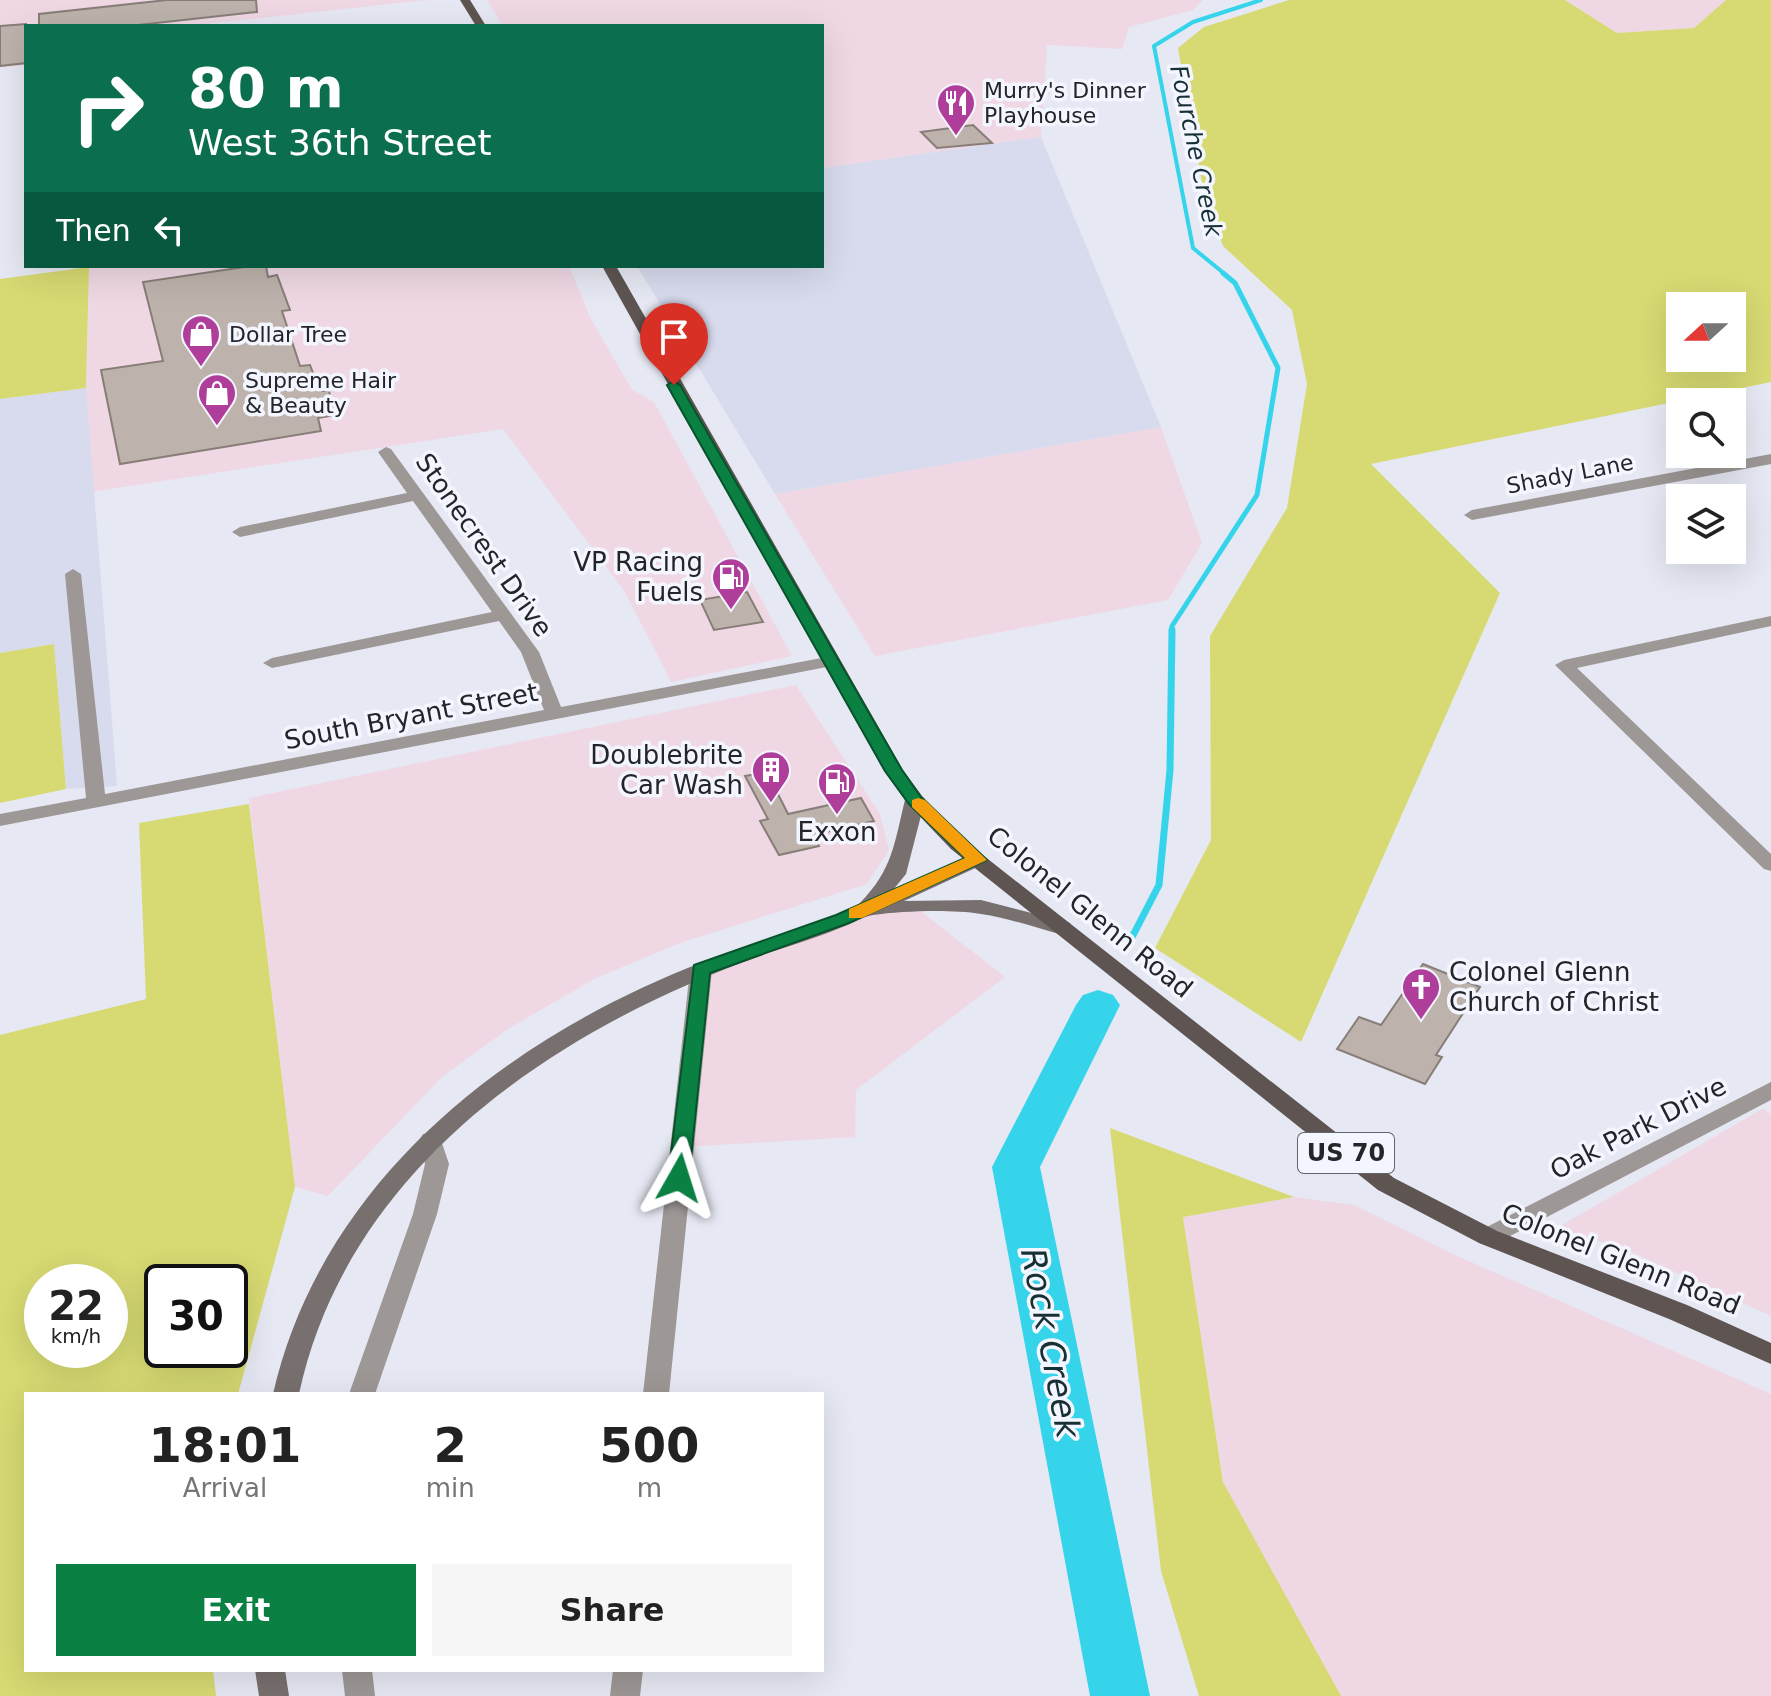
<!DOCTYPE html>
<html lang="en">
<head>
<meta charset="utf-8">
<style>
  :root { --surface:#fff; --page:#f6f6f6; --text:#222; --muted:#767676; --accent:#0b8043 }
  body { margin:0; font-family:"DejaVu Sans",sans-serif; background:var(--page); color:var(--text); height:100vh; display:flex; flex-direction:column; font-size:30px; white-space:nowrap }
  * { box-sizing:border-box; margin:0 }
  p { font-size:26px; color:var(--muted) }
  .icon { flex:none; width:44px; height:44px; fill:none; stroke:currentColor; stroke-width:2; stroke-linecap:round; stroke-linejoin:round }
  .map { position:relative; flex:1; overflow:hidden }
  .panel { position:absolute; left:24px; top:1392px; width:800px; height:280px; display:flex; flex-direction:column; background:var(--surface); border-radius:0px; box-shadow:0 8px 32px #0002 }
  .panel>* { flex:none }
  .top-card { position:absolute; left:24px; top:24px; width:800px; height:244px; border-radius:0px; box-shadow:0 8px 32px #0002; background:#0b6e4f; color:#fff; overflow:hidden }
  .needle { width:52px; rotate:249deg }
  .fabs { position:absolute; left:1666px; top:292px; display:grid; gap:16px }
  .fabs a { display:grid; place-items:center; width:80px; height:80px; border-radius:0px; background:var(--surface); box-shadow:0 8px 32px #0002; font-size:40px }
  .speed { position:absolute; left:24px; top:1264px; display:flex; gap:16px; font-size:40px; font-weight:700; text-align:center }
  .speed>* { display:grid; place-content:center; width:104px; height:104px; border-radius:50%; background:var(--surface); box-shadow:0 8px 32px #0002; line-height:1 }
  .speed small { font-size:20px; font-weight:400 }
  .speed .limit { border:4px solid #111; border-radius:12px; background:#fff; color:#111 }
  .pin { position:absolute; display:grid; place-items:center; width:68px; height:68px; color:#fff; margin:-82px -34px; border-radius:50% 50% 50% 0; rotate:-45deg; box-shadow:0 0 8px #0007 }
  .pin .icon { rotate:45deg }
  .me { position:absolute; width:88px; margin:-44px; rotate:6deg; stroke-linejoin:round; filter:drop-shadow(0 0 6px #0008) }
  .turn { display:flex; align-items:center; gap:28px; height:168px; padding:0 32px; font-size:36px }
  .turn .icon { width:104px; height:104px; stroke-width:2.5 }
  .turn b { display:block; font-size:56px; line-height:68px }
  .then { display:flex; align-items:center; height:76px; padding:0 32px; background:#0003; gap:16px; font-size:30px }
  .eta { display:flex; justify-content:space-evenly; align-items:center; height:136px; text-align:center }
  .eta b { font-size:48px; font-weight:600; line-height:56px }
  .primary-button { display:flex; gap:16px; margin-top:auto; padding:16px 32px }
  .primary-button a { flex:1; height:92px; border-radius:0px; background:var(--accent); color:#fff; font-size:32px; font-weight:600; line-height:92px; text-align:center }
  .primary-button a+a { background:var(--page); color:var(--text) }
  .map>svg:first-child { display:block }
  .commercial { fill:#efd8e4 }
  .built { fill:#d8dbed }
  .green { fill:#d7da72; fill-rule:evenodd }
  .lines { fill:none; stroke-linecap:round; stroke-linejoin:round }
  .stream-far2 { stroke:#35d4eb; stroke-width:4 }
  .stream-far1 { stroke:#35d4eb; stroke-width:5 }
  .stream { stroke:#35d4eb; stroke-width:7 }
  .river { fill:#35d4eb; fill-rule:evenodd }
  .building { fill:#bdb3ac; stroke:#877e78; stroke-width:2 }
  .street { fill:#9d9795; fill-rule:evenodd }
  .secondary { fill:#78706e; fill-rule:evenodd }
  .primary { fill:#5e5552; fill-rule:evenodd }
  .route { fill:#0b8043; stroke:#07532c; stroke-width:2 }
  .slow { fill:#f59e0b }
  .labels { text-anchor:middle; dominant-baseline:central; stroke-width:7; stroke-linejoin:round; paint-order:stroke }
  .far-poi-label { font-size:22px; fill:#242529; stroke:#f4f6ff; text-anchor:start }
  .far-street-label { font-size:22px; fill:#242529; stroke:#f4f6ff }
  .far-water-label { font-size:24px; font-style:italic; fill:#173034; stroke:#f4f6ff }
  .shield { fill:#f4f6ff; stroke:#626469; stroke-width:2 }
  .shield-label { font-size:24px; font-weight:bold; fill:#242529 }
  .street-label { font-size:26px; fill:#242529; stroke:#f4f6ff }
  .poi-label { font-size:26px; fill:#242529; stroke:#f4f6ff; text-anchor:end }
  .near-water-label { font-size:34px; font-style:italic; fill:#173034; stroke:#f4f6ff }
</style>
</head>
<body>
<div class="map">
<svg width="1771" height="1696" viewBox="0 0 1771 1696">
  <rect width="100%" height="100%" fill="#e6e8f3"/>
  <g class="commercial">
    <path d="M0 0H426L186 26H26V65L0 68Z"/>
    <path d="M487 0H1203L1193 10 1129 27 1122 49 1047 45 1041 137 822 168V26H503Z"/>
    <path d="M1565 0H1726L1694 28 1617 33Z"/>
    <path d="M569 266 590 317 632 390 654 402 792 656 671 682 625 592 503 429 84 493 89 267Z"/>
    <path d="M1161 427 1202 543 1168 600 875 656 775 494Z"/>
    <path d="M796 685 880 814 889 850 867 884 683 942 596 978 508 1029 442 1077 328 1196 295 1187 249 798Z"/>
    <path d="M914 906 1005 977 856 1090 855 1137 682 1147 701 970 863 911Z"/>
    <path d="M1764 1108 1771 1115V1316L1627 1250 1557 1228Z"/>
    <path d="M1294 1197 1354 1205 1455 1255 1771 1394V1696H1338L1225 1492 1183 1217Z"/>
  </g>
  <g class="built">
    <path d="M1041 137 1161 427 775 494 637 266H822V168Z"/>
    <path d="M86 388 117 786 66 789 54 644 0 653V399Z"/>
  </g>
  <g class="green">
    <path d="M1289 0H1565L1617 33 1694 28 1726 0H1771V382L1371 464 1500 593 1301 1042 1155 948 1211 840 1210 636 1287 508 1307 384 1292 310 1223 246 1204 194 1178 48 1204 27ZM1732 306V358H1680V306Z"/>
    <path d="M89 267 86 388 0 399V279Z"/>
    <path d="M54 644 66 789 0 803V653Z"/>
    <path d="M249 804 295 1187 238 1394H26V1670H213L216 1696H0V1035L146 999 139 823ZM110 1282V1350H42V1282ZM230 1282V1350H162V1282Z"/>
    <path d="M1110 1128 1294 1197 1183 1217 1223 1482 1341 1696H1199L1161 1571Z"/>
  </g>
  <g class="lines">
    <path class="stream-far2" d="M1226 275 1193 248 1154 46 1193 22 1261 0"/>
    <path class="stream-far1" d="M1172 632V626L1257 495 1278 368 1235 283 1223 273"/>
    <path class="stream" d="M1129 943 1159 885 1170 770 1172 630"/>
    <path class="river" d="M1098 990 1113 995 1120 1005 1040 1167 1150 1696H1090L992 1167 1076 1005 1083 995Z"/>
  </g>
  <g class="building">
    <path d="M167 0H256L257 12 129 26H39V14Z"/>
    <path d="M26 24V63L0 66V26Z"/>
    <path d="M973 125 992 143 937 148 921 132Z"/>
    <path d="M251 266H266L268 277 277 275 290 310 282 311 300 366 310 365 320 391H329L335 415 318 418 321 431 120 464 101 370 163 361 143 282Z"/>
    <path d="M747 592 763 622 714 630 700 600Z"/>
    <path d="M767 772 788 814 861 798 874 821 813 835 819 846 779 855 760 821 768 819 745 776Z"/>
    <path d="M1423 964 1480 987 1436 1055 1442 1057 1425 1084 1337 1049 1359 1017 1381 1025Z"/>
  </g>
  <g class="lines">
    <g class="street">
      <path d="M386 447 391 449 539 652 561 707 832 656 841 661 832 666 0 826V814L86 798 65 574 73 569 81 574 105 794 544 710 521 652 499 621 272 668 263 663 272 658 492 612 413 501 240 537 232 532 240 527 407 493 378 452Z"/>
      <path d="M1771 454V464L1472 520 1464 515 1472 510Z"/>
      <path d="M1771 616V626L1577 668 1771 854V871L1764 869 1555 665 1564 660Z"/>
      <path d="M701 963 712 970 669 1394H643L690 970Z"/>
      <path d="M1771 1082V1100L1497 1243 1488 1246 1479 1243 1476 1237 1479 1231Z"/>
      <path d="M431 1132 439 1134 449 1164 437 1214 375 1394H349L413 1214 425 1164 419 1140 423 1134Z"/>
      <path d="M342 1670H372L375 1696H345Z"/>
      <path d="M613 1670H643L640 1696H610Z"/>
    </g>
    <g class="secondary">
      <path d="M915 794 925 800 906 874 893 890 970 856 977 854 987 860 984 864 904 901 981 900 1070 923 1073 928 1070 933 1063 935C1036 928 1009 918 981 914 950 909 903 911 873 915 864 916 853 923 845 926 821 936 796 944 771 952 562 1025 349 1163 299 1394H273C322 1180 508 1037 703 962 730 951 847 917 860 903 893 869 894 844 905 800Z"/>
      <path d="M255 1670H285L289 1696H259Z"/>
    </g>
    <g class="primary">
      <path d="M460 0H470L486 26H476Z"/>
      <path d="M602 266H616L903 770 922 796 965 841 1394 1178 1497 1231 1687 1305 1771 1343V1364L1669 1319 1479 1243 1378 1190 951 849 908 804 884 771Z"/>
    </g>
  </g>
  <path class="route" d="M674 381 680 385 902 770 921 797 987 860 849 923 710 973 689 1178 679 1186 668 1178 694 965 836 915 965 858 909 804 885 771 667 385Z"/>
  <path class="slow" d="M918 798 925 800 987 860 862 918H849V909L965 858 912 807V800Z"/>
  <defs>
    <symbol id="restaurant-pin" viewBox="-11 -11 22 30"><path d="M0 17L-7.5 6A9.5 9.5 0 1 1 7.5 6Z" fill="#af3e9a" stroke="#f4f6ff"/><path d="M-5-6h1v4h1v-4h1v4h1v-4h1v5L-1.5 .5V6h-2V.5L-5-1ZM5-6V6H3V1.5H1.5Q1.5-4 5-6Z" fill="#fff"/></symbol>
    <symbol id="shop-pin" viewBox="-11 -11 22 30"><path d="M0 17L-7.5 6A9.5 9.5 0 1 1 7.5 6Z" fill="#af3e9a" stroke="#f4f6ff"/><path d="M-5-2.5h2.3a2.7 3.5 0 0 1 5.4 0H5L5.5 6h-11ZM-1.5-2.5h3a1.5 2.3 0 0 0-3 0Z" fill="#fff"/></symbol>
    <symbol id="fuel-pin" viewBox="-11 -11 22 30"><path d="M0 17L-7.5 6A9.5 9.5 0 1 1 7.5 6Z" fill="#af3e9a" stroke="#f4f6ff"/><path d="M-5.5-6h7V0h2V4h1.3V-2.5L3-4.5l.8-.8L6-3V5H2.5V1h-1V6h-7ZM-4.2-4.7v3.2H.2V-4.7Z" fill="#fff"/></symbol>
    <symbol id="building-pin" viewBox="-11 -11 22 30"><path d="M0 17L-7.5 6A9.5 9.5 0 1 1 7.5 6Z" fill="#af3e9a" stroke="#f4f6ff"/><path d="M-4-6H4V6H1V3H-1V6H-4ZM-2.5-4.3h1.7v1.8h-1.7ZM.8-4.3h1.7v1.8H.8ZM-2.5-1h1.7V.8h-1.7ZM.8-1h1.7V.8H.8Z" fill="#fff"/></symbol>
    <symbol id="church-pin" viewBox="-11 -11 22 30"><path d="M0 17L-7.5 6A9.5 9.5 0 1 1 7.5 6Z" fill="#af3e9a" stroke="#f4f6ff"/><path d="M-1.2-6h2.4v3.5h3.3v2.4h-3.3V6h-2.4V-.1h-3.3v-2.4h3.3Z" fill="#fff"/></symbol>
  </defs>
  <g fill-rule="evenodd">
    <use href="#restaurant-pin" x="934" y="81" width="44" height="60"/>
    <use href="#shop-pin" x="179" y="312" width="44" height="60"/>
    <use href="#shop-pin" x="195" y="371" width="44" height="60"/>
    <use href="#fuel-pin" x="709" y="555" width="44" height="60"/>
    <use href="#building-pin" x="749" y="748" width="44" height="60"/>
    <use href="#fuel-pin" x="815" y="760" width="44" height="60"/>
    <use href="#church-pin" x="1399" y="965" width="44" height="60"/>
  </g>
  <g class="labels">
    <g class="far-poi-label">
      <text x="984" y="90">Murry's Dinner<tspan x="984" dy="25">Playhouse</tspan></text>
      <text x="229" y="334">Dollar Tree</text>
      <text x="245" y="380">Supreme Hair<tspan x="245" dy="25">&amp; Beauty</tspan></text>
    </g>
    <g class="far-street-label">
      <text transform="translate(1570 474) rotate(-11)">Shady Lane</text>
    </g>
    <g class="far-water-label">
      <text transform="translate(1196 151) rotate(78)">Fourche Creek</text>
    </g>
    <rect class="shield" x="1298" y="1133" width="96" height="40" rx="6"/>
    <g class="shield-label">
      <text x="1346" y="1153">US 70</text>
    </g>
    <g class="street-label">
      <text transform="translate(484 545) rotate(55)">Stonecrest Drive</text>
      <text transform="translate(411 716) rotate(-11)">South Bryant Street</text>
      <text transform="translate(1090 912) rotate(39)">Colonel Glenn Road</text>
      <text transform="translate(1638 1128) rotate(-27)">Oak Park Drive</text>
      <text transform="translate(1621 1259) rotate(22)">Colonel Glenn Road</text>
    </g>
    <g class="poi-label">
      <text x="703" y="562">VP Racing<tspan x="703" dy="30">Fuels</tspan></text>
      <text x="743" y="755">Doublebrite<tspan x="743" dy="30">Car Wash</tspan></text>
      <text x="837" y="832" text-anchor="middle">Exxon</text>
      <text x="1449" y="972" text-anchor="start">Colonel Glenn<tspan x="1449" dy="30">Church of Christ</tspan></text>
    </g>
    <g class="near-water-label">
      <text transform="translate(1051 1343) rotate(79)">Rock Creek</text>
    </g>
  </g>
</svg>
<div class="fabs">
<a><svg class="needle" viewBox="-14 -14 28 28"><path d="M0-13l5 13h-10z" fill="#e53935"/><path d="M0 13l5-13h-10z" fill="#767676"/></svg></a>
<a><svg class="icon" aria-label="search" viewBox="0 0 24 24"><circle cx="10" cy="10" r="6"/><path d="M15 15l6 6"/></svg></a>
<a><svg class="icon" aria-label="layers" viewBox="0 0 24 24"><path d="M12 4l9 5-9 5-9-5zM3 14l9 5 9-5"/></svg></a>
</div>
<div class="speed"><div>22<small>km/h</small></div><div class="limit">30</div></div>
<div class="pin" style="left:674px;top:385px;background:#d93025"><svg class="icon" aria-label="arrive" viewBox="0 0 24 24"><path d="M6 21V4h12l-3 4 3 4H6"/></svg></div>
<svg class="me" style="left:679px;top:1178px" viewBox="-20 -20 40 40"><path d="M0-17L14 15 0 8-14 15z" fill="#0b8043" stroke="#fff" stroke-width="4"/></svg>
<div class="top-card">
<div class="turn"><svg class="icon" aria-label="right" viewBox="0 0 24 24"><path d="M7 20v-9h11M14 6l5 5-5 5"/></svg><div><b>80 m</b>West 36th Street</div></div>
<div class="then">Then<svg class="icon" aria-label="left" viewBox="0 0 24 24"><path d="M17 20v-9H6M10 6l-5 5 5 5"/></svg></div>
</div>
<section class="panel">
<div class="eta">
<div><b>18:01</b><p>Arrival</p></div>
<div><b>2</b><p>min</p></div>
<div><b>500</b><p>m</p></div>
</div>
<div class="primary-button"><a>Exit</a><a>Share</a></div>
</section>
</div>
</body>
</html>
